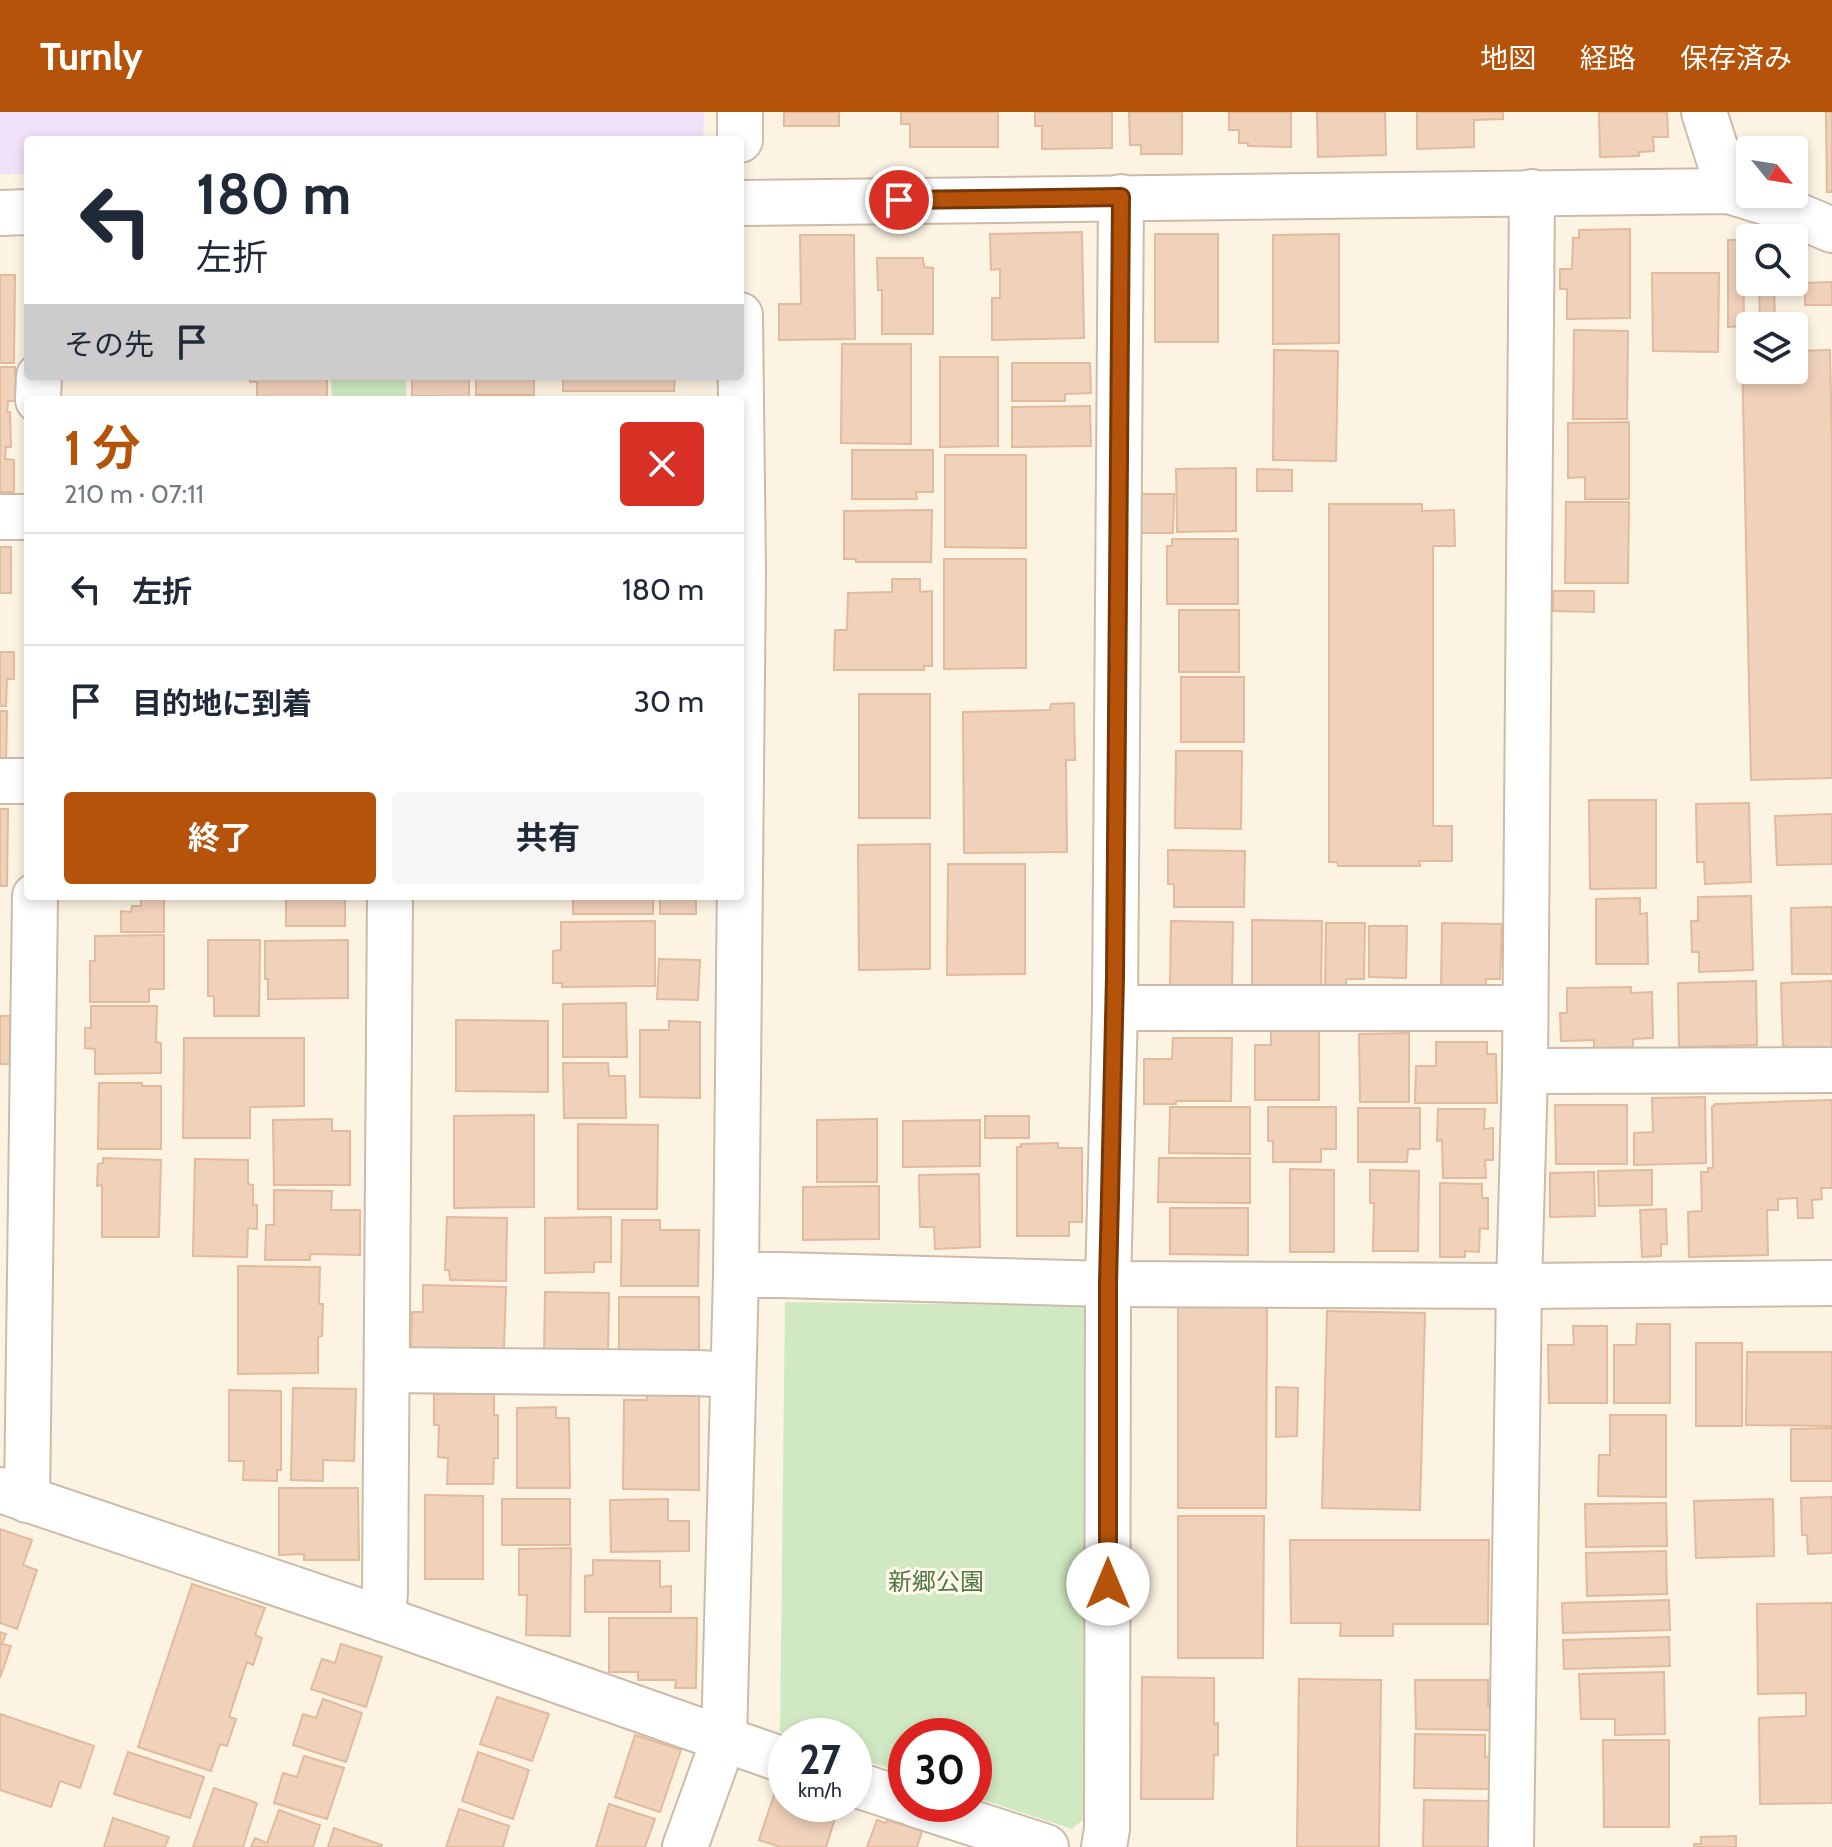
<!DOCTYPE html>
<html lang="ja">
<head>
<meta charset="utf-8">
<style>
  :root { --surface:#fff; --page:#f6f6f7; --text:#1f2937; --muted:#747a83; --line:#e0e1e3; --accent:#b45309 }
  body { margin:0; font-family:Cabin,"Noto Sans JP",sans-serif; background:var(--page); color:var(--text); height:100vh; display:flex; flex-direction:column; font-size:30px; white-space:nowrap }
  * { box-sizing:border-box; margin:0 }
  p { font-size:26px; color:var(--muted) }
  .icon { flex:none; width:44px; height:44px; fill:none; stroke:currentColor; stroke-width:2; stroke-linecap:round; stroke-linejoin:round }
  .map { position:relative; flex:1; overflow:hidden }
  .panel { position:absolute; left:24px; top:284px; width:720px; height:504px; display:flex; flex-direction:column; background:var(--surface); border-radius:8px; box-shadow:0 4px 12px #0003 }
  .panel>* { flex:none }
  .hud { position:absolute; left:24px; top:24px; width:720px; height:244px; border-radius:8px; box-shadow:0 4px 12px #0003; background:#fff; color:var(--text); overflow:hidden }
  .needle { width:52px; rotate:120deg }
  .fabs { position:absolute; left:1736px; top:24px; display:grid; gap:16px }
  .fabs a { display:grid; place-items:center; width:72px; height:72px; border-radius:8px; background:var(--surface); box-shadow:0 4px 12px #0003; font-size:40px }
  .speed { position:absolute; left:768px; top:1606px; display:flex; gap:16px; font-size:40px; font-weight:700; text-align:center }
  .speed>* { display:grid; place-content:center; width:104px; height:104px; border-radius:50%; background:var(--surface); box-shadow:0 4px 12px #0003; line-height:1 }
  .speed small { font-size:20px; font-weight:400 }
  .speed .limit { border:12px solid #d22; background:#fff; color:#111 }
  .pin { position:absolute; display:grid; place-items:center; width:68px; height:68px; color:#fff; margin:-34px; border:4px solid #fff; border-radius:50%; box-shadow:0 2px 8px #0007 }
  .me { position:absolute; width:88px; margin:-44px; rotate:0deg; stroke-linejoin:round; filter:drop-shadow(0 0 6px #0008) }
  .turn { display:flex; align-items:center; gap:28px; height:168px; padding:0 40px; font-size:36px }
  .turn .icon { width:104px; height:104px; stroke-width:2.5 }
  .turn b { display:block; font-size:56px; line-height:68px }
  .then { display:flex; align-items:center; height:76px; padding:0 40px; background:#0003; gap:16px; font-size:30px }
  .round { display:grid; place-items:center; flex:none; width:84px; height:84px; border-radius:8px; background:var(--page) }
  .head { display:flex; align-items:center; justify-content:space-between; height:136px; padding:0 40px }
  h1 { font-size:48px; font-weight:700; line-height:60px; color:var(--accent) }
  .primary-button { display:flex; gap:16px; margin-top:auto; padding:16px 40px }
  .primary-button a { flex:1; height:92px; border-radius:8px; background:var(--accent); color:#fff; font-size:32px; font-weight:700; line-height:92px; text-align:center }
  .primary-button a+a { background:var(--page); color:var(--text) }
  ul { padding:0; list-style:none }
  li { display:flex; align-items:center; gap:24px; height:112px; padding:0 40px; border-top:2px solid var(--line) }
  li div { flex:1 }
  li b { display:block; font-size:30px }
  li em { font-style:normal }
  header { display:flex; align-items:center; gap:48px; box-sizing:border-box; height:112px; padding:0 40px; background:var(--accent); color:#fff }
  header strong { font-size:38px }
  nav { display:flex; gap:44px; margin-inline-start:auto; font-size:28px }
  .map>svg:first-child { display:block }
  .education { fill:#f0e0f8 }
  .green { fill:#d0e9c2 }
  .building { fill:#f0d2bb; stroke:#e2ba9c; stroke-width:2 }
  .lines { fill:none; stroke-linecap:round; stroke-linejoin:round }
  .street-casing { stroke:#cdbbaa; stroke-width:48 }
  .secondary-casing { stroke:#d1bdaa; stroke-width:48 }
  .street { stroke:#fff; stroke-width:44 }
  .secondary { stroke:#fff; stroke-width:44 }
  .route-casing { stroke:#753606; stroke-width:20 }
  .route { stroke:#b45309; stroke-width:14 }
  .labels { text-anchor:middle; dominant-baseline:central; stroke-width:6; stroke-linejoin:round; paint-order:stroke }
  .park-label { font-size:24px; fill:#507842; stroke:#fff7e9 }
</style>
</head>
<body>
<header>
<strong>Turnly</strong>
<nav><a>地図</a><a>経路</a><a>保存済み</a></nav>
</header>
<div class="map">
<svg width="1832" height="1735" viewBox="0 0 1832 1735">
  <rect width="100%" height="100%" fill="#fcf3e3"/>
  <path class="education" d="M0 0H704L703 28H28V62H0Z"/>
  <g class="green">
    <path d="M331 264H406V288H332Z"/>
    <path d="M785 1190 1089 1194V1703L1072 1717 974 1685V1624H906V1662L854 1645V1624H792L780 1620Z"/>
  </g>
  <g class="building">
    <rect x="784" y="0" width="55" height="14"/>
    <path d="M901 0H998V35H910V12H901Z"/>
    <path d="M1035 0H1112V36L1042 37V14H1035Z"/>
    <path d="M1129 0H1182V42H1141V33H1130Z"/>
    <path d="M1229 0H1291V35L1248 34V31H1239V18H1229Z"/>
    <path d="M1317 0H1385L1386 43 1318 45Z"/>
    <path d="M1417 0H1503V7L1474 8V35L1417 37Z"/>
    <path d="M1599 0H1667L1668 25H1653L1654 39 1639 40V44L1600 45Z"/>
    <path d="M1826 0H1832V80H1827Z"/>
    <path d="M1630 117V206L1567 207V177H1560V157H1572L1573 126H1579V118Z"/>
    <path d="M1082 120 1084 226 992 228V186H1000V157L991 158 990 122Z"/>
    <rect x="1155" y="122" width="63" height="108"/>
    <path d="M1339 122V231L1273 232V123Z"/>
    <path d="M800 123H854L855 227 779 228V192H801Z"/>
    <path d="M1728 128H1743L1744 214 1728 215Z"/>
    <path d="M877 146H923L924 155 933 156V222H882V178H878Z"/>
    <path d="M1652 161H1719L1718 240 1653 239Z"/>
    <path d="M0 163H15L14 251H0Z"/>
    <path d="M1759 170H1774L1775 214H1760Z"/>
    <path d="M1832 170V193H1805V171Z"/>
    <path d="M1574 218 1628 219 1627 307H1573Z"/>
    <path d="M842 232H911V332L841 331Z"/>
    <path d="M1274 238 1338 239 1336 349 1273 348Z"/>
    <path d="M1830 238 1832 336V666L1751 668 1742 240H1750V258H1794V239Z"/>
    <path d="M940 245H998V334L940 335Z"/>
    <path d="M1012 251H1090L1091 281 1065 282V289H1012Z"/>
    <path d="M0 255H15L16 289H8L7 300H10L11 335H6L5 347 14 348V380H0Z"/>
    <path d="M250 264H327V288H257V270H250Z"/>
    <path d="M412 264H469V285L412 284Z"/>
    <rect x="476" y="264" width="58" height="19"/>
    <path d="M563 264H675L674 279H563Z"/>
    <path d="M1090 294 1091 334 1012 335V295Z"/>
    <path d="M1629 310V387H1585V365L1568 366V311Z"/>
    <path d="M852 338H933V380H916L917 387H852Z"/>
    <path d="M945 343H1026V436L945 435Z"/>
    <path d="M1236 356V419L1177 420 1176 357Z"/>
    <path d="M1257 357 1292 358V379H1257Z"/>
    <path d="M1141 382H1174L1173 421H1141Z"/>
    <path d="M1566 390H1629L1628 471H1565Z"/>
    <path d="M1329 392H1422V399L1454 398 1455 434H1433V714H1452V749H1419L1420 754H1338L1337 750H1329Z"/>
    <path d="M932 398 931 450H856V447H844V399Z"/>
    <path d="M1172 427H1238V492H1167V434H1172Z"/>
    <rect x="0" y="435" width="11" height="46"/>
    <path d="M944 447H1026V556L944 557Z"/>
    <path d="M892 467H920V480L932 479V554H924V558H834L835 518H847L848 481 892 480Z"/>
    <path d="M1553 479H1594V500L1553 499Z"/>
    <rect x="1179" y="498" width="60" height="62"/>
    <path d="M0 540H14V567H7L6 594H0Z"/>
    <rect x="1181" y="565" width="63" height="65"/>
    <rect x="859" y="582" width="71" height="124"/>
    <path d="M1074 591 1075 648H1066L1067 740 964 741 963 600 1050 598 1051 592Z"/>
    <path d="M0 599H7L6 653H0Z"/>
    <path d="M1176 639H1242L1241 717 1175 716Z"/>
    <path d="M1589 688H1656V776L1590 777Z"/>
    <path d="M1749 691 1751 770 1705 772 1704 750H1697L1696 692Z"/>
    <path d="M0 697H8L7 774H0Z"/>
    <path d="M1832 702V752L1777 753 1775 704Z"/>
    <path d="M930 732V857L859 858 858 733Z"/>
    <path d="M1168 738 1245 739 1244 795H1174V772H1168Z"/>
    <path d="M948 752H1025V862L947 863Z"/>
    <path d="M141 784H164V820H121V799L131 800 132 794H141Z"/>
    <rect x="286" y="784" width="59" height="30"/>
    <rect x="459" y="784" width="74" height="3"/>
    <rect x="573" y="784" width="80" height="18"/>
    <rect x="660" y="784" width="36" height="18"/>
    <path d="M1751 784 1753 858 1699 860V840H1692L1691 809H1698V785Z"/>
    <path d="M1640 786V802L1647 801 1648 852H1596V787Z"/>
    <path d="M1832 795V862H1792L1791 796Z"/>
    <path d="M1252 808 1322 809 1321 881 1252 880Z"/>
    <path d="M655 809V874L562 875V871H553V839L561 838V810Z"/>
    <path d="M1171 809 1233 810 1232 878H1170Z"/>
    <path d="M1326 811H1365L1364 867H1346V878H1325Z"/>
    <path d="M1442 811 1502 812 1500 867H1486V881H1441Z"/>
    <path d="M1369 814H1407L1406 866 1369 865Z"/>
    <path d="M164 823V877H149V890H90V849H95V824Z"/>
    <path d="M208 828H260L259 904H214V884H208Z"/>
    <path d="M348 828V886L268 887V867H265V829Z"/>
    <path d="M659 847 700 848 698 888 657 887Z"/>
    <path d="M1756 869 1757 933 1679 935 1678 871Z"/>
    <path d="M1832 869V937L1787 939V934L1783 935 1781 871Z"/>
    <path d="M1631 875V881L1652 880 1653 926 1633 927V935L1594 936V928L1561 929 1560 901H1567V876Z"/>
    <path d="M626 891 627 945H563V892Z"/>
    <path d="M91 894H157L156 930 161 931V961L95 962V937L85 936V916H91Z"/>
    <rect x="0" y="904" width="10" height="48"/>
    <path d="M456 908 548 909V980L456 979Z"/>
    <path d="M669 909 700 910V986L640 985V918H669Z"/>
    <path d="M1319 917V988H1255V933H1271V918Z"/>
    <path d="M1409 921V990H1360L1359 922Z"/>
    <path d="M184 926H304V994L250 995V1026H183Z"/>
    <path d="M1173 926H1232L1231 989H1176V992H1144V947H1172Z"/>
    <path d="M1436 930H1487V942H1496L1497 991H1415L1416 954H1436Z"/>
    <path d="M563 951H608L609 964H625L626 1006H564Z"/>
    <path d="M99 971H142V974H161V1037H98Z"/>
    <path d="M1705 985 1706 1051 1634 1053V1021L1653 1020 1652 986Z"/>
    <path d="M1832 988V1076H1821L1822 1087 1812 1088 1813 1106H1798L1797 1086 1778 1087V1098H1767L1768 1143 1689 1145 1688 1100 1702 1099 1701 1060H1708V1056H1713L1712 995 1715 992Z"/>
    <path d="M1555 993H1627V1052H1556Z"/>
    <path d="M1170 995H1250V1042L1169 1041Z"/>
    <path d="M1268 995H1336V1037H1321V1050H1273V1029H1268Z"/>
    <path d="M1358 996H1420V1037H1408L1407 1050H1358Z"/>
    <path d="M1438 997H1485L1484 1017 1493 1016V1048H1485L1486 1066H1443L1442 1028 1437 1029Z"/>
    <path d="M534 1003V1095L454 1096V1004Z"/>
    <rect x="985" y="1004" width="44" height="22"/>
    <path d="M332 1007V1019H350V1073H274L273 1008Z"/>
    <path d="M877 1007V1070H817V1008Z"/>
    <path d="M980 1008V1054L903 1055V1009Z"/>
    <path d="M578 1012 658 1013 657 1097H578Z"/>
    <path d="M1058 1031V1036H1082V1110H1069V1124H1017V1035H1021V1032Z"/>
    <path d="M103 1046 161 1048 159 1125H102V1073L97 1074 98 1052 103 1051Z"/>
    <path d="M1159 1046H1250V1091L1158 1090Z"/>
    <path d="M195 1047 248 1048V1072L253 1073V1093H257V1117L248 1116 247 1145 193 1144Z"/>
    <path d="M1290 1057 1334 1058V1140H1290Z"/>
    <path d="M1370 1058 1419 1059 1418 1139H1373L1374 1091H1370Z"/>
    <path d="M1652 1058V1093L1599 1094 1598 1059Z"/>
    <path d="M1594 1060 1595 1104 1550 1105V1061Z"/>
    <path d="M979 1062 980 1135 935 1137 934 1115H920L919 1063Z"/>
    <path d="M1440 1071 1482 1072V1086H1488V1117L1480 1116 1479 1140 1465 1139V1145H1440Z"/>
    <path d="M879 1074V1127L803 1128V1075Z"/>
    <path d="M274 1078 332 1079 331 1098H360V1143L310 1142V1148H265L266 1113H274Z"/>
    <path d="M1170 1096H1248V1143L1170 1142Z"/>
    <path d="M1666 1097 1667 1132H1661V1144L1642 1145 1640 1098Z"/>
    <path d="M447 1105 507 1106 506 1169 450 1168 449 1158H445Z"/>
    <path d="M611 1105V1150H594V1160L545 1161V1106Z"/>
    <path d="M622 1108H660V1118H699L698 1174H621Z"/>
    <path d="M238 1154 320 1155 319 1192H323L322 1224 318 1225V1261L238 1262Z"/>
    <path d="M423 1173 506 1175 504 1237 411 1236 412 1200H423Z"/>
    <path d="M545 1180 609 1181 608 1243 544 1242Z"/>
    <rect x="619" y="1185" width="80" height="54"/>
    <path d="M1178 1193 1267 1194 1266 1396H1178Z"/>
    <path d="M1327 1199 1425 1201 1420 1398 1322 1396Z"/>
    <path d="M1637 1212H1670V1291H1614V1233H1636Z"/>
    <path d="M1573 1214H1607V1291H1549L1548 1233H1574Z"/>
    <rect x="1696" y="1231" width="46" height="83"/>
    <path d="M1747 1240H1832V1314L1746 1313Z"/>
    <path d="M1276 1275 1298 1276 1297 1324 1276 1325Z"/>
    <path d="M293 1276 356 1277 354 1349 323 1348V1369L291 1368Z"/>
    <path d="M229 1278 281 1279V1358H277V1369L243 1368 244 1349H229Z"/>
    <path d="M647 1281 699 1282V1378L623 1377 624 1288H647Z"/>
    <path d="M434 1282H494V1303H498V1346H494L493 1372H447L448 1346 438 1345 439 1313H434Z"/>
    <path d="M556 1295V1306H569L570 1376H517V1296Z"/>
    <path d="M1610 1303H1666V1385L1598 1384 1599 1343H1610Z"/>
    <path d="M1832 1316V1369H1791V1317Z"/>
    <path d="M279 1376H358L359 1448H304V1442L279 1443Z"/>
    <path d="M425 1383 483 1384V1467H425Z"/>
    <path d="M1832 1385V1441L1808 1442 1807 1423H1802L1801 1386Z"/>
    <rect x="502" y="1387" width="68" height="46"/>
    <path d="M668 1387V1409H689V1439L611 1440 610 1388Z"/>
    <path d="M1773 1387 1774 1444 1696 1446 1694 1389Z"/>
    <path d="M1666 1391 1667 1434 1586 1435 1585 1392Z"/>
    <path d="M1178 1404H1264L1263 1546H1178Z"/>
    <path d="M0 1417 32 1428 23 1453 37 1458 17 1517 0 1511Z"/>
    <path d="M1290 1428H1489L1488 1512H1393V1524H1340L1341 1511H1291Z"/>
    <path d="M571 1436 570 1524 526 1523 527 1483H519V1437Z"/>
    <path d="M1666 1439 1667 1482 1587 1484 1586 1441Z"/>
    <path d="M593 1448 660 1449V1475L671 1474V1500H585V1464L593 1463Z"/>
    <path d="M192 1472 265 1496 255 1523 262 1526 253 1553 247 1550 229 1605 236 1607 227 1634 220 1632 211 1659 138 1635Z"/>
    <path d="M1669 1488 1670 1518 1563 1521 1562 1491Z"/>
    <path d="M1832 1491V1691L1760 1692 1759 1606 1806 1604V1581L1758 1582 1757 1492Z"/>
    <path d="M609 1506H697L696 1576H675L676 1568H638V1560H609Z"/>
    <path d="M0 1520 6 1522 2 1532 11 1534 0 1566Z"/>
    <path d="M1669 1525 1670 1554 1564 1557 1563 1528Z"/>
    <path d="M341 1532 382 1545 366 1595 311 1577 322 1547 335 1551Z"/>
    <path d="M1664 1560 1665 1622 1615 1623V1607H1581L1579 1562Z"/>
    <path d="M1142 1565 1214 1566V1612L1218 1611V1643H1214L1213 1687H1141Z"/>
    <path d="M1299 1567 1381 1568 1379 1735H1297Z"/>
    <path d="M1415 1568H1488V1594L1493 1595V1618L1416 1617Z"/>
    <path d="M497 1585 549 1602 532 1649 480 1632Z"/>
    <path d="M323 1587 362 1601 346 1650 293 1633 303 1602 316 1606Z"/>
    <path d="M0 1602 94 1634 80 1676 60 1669 51 1695 0 1678Z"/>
    <path d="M1415 1622 1485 1623V1645H1490L1489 1677 1414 1676Z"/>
    <path d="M635 1623 681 1638 660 1700 615 1685Z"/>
    <path d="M1603 1628H1669V1715H1604Z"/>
    <path d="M128 1640 204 1665 190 1706 114 1682Z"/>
    <path d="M478 1640 529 1658 513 1707 462 1689Z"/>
    <path d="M304 1644 344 1656 327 1707 274 1691 283 1661 297 1665Z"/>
    <path d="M777 1674 786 1677V1692H832L839 1694 826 1735H780L759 1728Z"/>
    <path d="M214 1676 257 1691 243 1735H193Z"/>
    <path d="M1424 1688 1491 1689 1494 1735H1423Z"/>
    <path d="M609 1692 655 1707 645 1735H596Z"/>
    <path d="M459 1697 509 1714 503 1735H446Z"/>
    <path d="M279 1698 320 1713 313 1735H251L255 1726 267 1731Z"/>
    <path d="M113 1706 169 1725 165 1735H104Z"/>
    <path d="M877 1708 886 1711 887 1708 922 1719 917 1735H867Z"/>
    <path d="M334 1716 382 1733 381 1735H328Z"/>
    <path d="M1736 1724V1735H1694V1732H1701V1725Z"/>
  </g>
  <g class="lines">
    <defs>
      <g id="street">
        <path d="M1704 0 1729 79"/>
        <path d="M740 91 1729 79 1771 92 1832 118"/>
        <path d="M0 101 28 100"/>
        <path d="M38 288 39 264"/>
        <path d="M0 405H28"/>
        <path d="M0 669H28"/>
        <path d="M1115 896H1525"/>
        <path d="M1525 959 1832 958"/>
        <path d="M736 1163H780L1108 1172 1519 1174 1832 1171"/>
        <path d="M387 1258 697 1261 733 1263"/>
        <path d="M0 1378 383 1507 786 1649"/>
        <path d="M27 1388 35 784"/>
        <path d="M383 1507 385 1480 390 784"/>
        <path d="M854 1672 906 1689"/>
        <path d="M914 1692 1046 1735"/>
        <path d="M685 1735 724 1627 736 1163 743 460 740 203"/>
        <path d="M1104 1735 1107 1717 1108 1172 1115 896 1121 85"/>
        <path d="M1511 1735 1519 1174 1525 959 1532 80"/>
      </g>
      <path id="secondary" d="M740 28V0"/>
    </defs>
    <use href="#street" class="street-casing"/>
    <use href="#secondary" class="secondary-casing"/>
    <use href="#street" class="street"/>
    <use href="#secondary" class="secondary"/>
  </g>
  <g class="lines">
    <defs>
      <path id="route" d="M899 88 1121 85 1115 865 1108 1172V1472"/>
    </defs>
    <use href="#route" class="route-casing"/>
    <use href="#route" class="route"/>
  </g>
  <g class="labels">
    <g class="park-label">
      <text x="936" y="1469">新郷公園</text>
    </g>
  </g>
</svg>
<div class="fabs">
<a><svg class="needle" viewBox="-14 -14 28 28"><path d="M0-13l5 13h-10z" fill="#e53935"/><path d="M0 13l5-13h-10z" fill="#747a83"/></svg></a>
<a><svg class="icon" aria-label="search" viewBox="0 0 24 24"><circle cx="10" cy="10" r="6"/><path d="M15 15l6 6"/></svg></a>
<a><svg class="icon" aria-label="layers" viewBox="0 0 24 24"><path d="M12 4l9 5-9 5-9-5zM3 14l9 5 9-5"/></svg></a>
</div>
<div class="speed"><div>27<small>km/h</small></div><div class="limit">30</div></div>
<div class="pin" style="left:899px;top:88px;background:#d93025"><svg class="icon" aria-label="arrive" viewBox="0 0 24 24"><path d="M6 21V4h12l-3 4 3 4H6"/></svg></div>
<svg class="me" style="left:1108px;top:1472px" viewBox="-20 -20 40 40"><circle r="19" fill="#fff"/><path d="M0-13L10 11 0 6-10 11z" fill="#b45309"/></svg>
<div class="hud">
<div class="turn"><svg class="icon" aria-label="left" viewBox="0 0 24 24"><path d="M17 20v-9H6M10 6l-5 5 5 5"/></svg><div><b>180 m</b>左折</div></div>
<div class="then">その先<svg class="icon" aria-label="arrive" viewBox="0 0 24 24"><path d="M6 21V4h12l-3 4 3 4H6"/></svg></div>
</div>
<section class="panel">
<div class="head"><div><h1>1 分</h1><p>210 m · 07:11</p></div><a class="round" style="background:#d93025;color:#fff"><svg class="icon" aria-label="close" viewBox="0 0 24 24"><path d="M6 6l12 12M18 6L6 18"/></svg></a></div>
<ul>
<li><svg class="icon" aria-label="left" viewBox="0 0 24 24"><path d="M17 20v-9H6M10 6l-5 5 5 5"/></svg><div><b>左折</b></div><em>180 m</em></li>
<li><svg class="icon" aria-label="arrive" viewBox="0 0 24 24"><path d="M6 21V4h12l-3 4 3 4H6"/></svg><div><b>目的地に到着</b></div><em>30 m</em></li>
</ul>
<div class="primary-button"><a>終了</a><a>共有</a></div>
</section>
</div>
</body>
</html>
